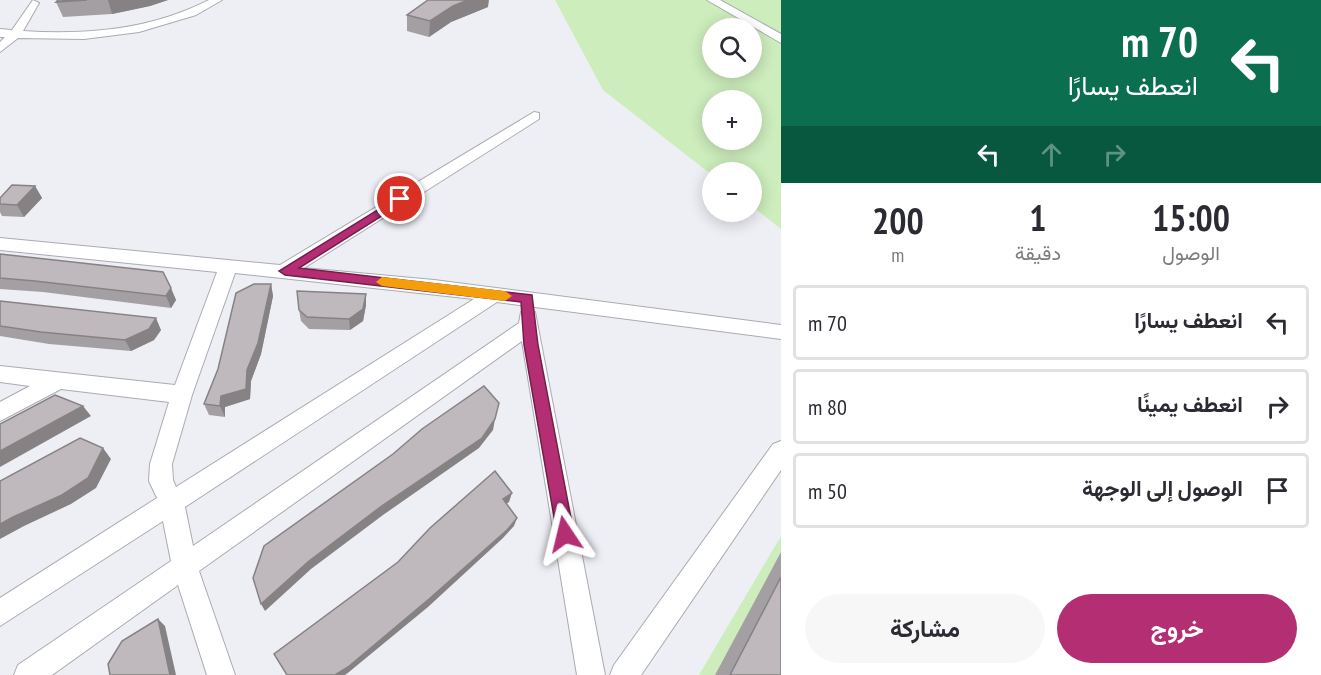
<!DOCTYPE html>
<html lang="ar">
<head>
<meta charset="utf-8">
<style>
  :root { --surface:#fff; --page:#f7f7f7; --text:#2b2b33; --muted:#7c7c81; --line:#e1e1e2; --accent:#b32e73 }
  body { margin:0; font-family:"PT Sans Narrow",Vazirmatn,sans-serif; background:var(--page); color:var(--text); direction:rtl; height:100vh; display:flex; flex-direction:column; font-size:22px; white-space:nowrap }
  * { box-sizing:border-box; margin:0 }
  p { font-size:20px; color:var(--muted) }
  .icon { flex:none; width:33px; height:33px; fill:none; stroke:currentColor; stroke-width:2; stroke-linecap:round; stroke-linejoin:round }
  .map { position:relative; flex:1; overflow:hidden; direction:ltr }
  .drawer { display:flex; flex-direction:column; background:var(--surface); width:540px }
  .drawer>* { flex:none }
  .guide { background:#0b6e4f; color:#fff; overflow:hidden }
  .fabs { position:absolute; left:702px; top:18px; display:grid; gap:12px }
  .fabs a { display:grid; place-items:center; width:60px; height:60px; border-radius:50%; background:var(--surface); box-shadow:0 3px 15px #0003; font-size:30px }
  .pin { position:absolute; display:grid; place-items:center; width:51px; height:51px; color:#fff; margin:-26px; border:3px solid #fff; border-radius:50%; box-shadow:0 2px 6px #0007 }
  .me { position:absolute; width:66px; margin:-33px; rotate:350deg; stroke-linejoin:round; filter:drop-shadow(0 0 4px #0008) }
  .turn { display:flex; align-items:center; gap:21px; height:126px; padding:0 24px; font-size:27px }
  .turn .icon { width:78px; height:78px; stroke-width:2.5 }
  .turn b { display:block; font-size:42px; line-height:51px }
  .lanes { display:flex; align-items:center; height:57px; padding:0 24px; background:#0003; justify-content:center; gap:30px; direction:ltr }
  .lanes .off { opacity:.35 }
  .eta { display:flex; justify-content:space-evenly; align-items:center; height:102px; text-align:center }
  .eta b { font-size:36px; font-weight:700; line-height:42px }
  .button { display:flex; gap:12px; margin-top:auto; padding:12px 24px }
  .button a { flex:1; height:69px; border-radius:36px; background:var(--accent); color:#fff; font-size:24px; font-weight:700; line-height:69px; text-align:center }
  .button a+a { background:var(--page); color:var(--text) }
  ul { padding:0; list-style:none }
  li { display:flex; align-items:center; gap:18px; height:75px; margin:0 12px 9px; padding:0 12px; border:3px solid var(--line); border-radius:6px }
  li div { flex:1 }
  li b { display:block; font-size:22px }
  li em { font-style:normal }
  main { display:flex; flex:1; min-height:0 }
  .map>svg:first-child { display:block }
  .green { fill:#cdedbc; fill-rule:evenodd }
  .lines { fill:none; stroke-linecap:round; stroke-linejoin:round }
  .minor-casing { stroke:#aaabb1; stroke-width:2 }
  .minor { fill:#fff; fill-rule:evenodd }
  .wall { fill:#a49fa3 }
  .shaded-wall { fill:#868284 }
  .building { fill:#bfb9bd; stroke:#868284; stroke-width:1.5 }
  .route { fill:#b32e73; stroke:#741e4b; stroke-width:1.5 }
  .slow { fill:#f59e0b }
</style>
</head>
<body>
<main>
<section class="drawer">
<div class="guide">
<div class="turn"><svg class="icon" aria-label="left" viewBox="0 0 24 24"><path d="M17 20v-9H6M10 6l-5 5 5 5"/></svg><div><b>70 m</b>انعطف يسارًا</div></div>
<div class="lanes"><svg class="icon" aria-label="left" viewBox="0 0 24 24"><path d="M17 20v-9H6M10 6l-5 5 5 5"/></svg><svg class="icon off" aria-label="ahead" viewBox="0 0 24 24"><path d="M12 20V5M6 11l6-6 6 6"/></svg><svg class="icon off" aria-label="right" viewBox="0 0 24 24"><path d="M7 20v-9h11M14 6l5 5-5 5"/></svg></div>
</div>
<div class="eta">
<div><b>15:00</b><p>الوصول</p></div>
<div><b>1</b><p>دقيقة</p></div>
<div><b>200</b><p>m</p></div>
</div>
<ul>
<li><svg class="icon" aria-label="left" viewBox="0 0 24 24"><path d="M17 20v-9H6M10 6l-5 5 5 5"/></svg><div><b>انعطف يسارًا</b></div><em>70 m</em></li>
<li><svg class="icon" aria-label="right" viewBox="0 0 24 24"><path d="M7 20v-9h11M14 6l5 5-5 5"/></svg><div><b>انعطف يمينًا</b></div><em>80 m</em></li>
<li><svg class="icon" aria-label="arrive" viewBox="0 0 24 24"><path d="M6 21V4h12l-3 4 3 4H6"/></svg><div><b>الوصول إلى الوجهة</b></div><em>50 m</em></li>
</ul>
<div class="button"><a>خروج</a><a>مشاركة</a></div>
</section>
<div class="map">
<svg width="781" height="675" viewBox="0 0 781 675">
  <rect width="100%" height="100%" fill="#edeff5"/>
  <g class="green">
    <path d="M555 0H781V229L752 206V172H712V175L603 90ZM712 28H752V68H712ZM712 100H752V140H712Z"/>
    <path d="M781 536V675H699Z"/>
  </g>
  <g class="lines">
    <defs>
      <g id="minor">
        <path d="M209 0H222L196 15 139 32 84 39 18 38 0 52V42L5 37H0V29L12 30 33 0 39 3 23 31C87 35 150 30 209 0Z"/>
        <path d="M707 0H720L781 34V43Z"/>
        <path d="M534 112 539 113V119L304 268 434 280 781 325V339L497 302 185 507 193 546 519 323 521 312 528 310 535 312 605 675H577L522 341 199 571 235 675H207L178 585 52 675H14L18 665 171 561 163 521 0 626V598L157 498 149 481 150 464 169 402 61 389 0 421V402L30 386 0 382V366L175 385 217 272 0 250V238L280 265ZM235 273 474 299 176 487 173 480 172 464 192 395Z"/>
        <path d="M781 441V470L641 675H610L614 665 773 444Z"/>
      </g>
    </defs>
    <use href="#minor" class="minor-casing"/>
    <use href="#minor" class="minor"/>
  </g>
  <g class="wall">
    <path d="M58 0H168L150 6 112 14 63 17 56 2Z"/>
    <path d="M488 7 451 22 429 37 407 31V15Z"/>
    <path d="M35 186 42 198 24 217 2 216 0 212V198Z"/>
    <path d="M0 254 163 272 176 300 171 308 43 292 0 289Z"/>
    <path d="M271 284 273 296 261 354 251 381 250 399 225 407V417L209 415 204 404Z"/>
    <path d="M366 294V305L363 321 350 330 309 329 301 321 299 310Z"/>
    <path d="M0 301 161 330 154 340 131 351 49 344 0 336Z"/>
    <path d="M781 552V675H715Z"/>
  </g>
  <g class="shaded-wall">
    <path d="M108 0H168L150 6 112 14Z"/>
    <path d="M468 0H489L488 7 451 22 429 37 430 21 453 6Z"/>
    <path d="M35 186 42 198 24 217 17 205Z"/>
    <path d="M271 284 273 296 261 354 251 381 250 399 225 407V417L220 406 221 396Z"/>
    <path d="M171 288 176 300 171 308 166 296Z"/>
    <path d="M366 294V305L363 321 350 330 349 319Z"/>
    <path d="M156 318 161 330 154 340 131 351 125 340Z"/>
    <path d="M83 406 91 416 0 467V451Z"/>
    <path d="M495 419 493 430 479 448 383 515 311 569 265 611 261 604 309 561Z"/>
    <path d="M103 448 111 459 96 488 71 504 24 526 0 539V524L13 517Z"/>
    <path d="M512 493 509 502 500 509 503 499Z"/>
    <path d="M517 518 514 526 503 538 428 607 349 672 345 675H335Z"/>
    <path d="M158 619 165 626 176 675H170Z"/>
  </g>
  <g class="building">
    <path d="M58 0H87L56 2Z"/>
    <path d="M428 0H468L453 6 430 21 407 15Z"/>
    <path d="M12 185 35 186 17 205 0 204V198Z"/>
    <path d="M0 254 163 272 171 288 166 296 35 281 0 278Z"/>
    <path d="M254 284H271L258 343 247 370 246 389 221 396 220 406 204 404 218 369 236 293Z"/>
    <path d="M297 291 366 294 363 309 349 319 307 317 299 310Z"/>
    <path d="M0 301 156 318 149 329 125 340 41 332 0 326Z"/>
    <path d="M484 386 499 403 495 419 482 438 383 505 309 561 261 604 253 578 264 546 393 454 422 429Z"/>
    <path d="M55 395 83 406 0 451V424Z"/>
    <path d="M80 438 103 448 88 478 62 495 13 517 0 524V481Z"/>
    <path d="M495 471 512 493 503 499 517 518 507 530 429 599 348 667 335 675H287L274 654 398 562 430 528Z"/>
    <path d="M781 577V675H730Z"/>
    <path d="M158 619 170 675H110L108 664 122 641Z"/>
  </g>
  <path class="route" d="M400 196 406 199 404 202 299 268 532 295 538 345 574 534 571 540 565 542 559 540 557 534 524 345 521 302 285 275 279 271Z"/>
  <path class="slow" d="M382 277 505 291 512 296 505 301 382 286 376 282Z"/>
</svg>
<div class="fabs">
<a><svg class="icon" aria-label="search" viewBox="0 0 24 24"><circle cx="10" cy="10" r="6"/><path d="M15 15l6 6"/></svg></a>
<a>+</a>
<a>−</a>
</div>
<div class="pin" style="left:400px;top:199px;background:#d93025"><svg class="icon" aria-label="arrive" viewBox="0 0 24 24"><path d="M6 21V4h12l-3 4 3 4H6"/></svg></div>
<svg class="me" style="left:565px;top:534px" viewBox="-20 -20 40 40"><path d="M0-17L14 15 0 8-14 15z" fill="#b32e73" stroke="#fff" stroke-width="4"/></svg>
</div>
</main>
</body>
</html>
